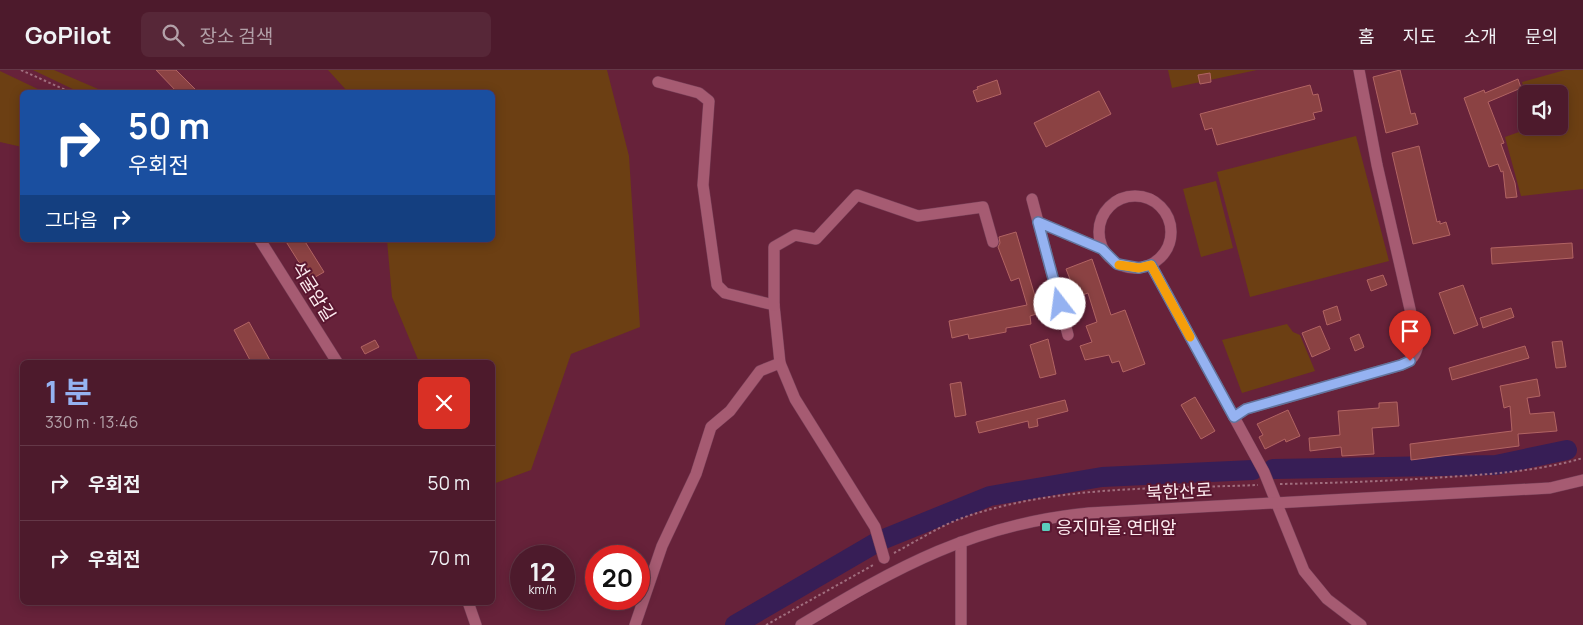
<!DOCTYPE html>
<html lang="ko">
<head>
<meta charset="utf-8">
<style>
  :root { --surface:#4d1a2c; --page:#572738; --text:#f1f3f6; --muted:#b3a1a9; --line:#643848; --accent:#95b2f1 }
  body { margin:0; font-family:Manrope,"Noto Sans KR",sans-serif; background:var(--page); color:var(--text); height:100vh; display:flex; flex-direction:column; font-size:19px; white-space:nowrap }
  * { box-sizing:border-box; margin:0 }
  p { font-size:16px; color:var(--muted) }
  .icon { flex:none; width:28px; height:28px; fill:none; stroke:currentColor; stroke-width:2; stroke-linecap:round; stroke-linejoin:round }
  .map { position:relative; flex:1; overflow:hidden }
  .sheet { position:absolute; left:20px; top:290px; width:475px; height:245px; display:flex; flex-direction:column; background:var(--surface); border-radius:8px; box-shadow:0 2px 12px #0003,0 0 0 1px var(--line) }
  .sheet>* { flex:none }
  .top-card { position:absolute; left:20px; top:20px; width:475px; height:152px; border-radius:8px; box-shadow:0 2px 12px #0003,0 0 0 1px var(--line); background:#1a4fa0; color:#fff; overflow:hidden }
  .controls { position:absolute; left:1518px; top:15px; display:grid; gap:10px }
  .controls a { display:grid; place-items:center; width:50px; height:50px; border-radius:8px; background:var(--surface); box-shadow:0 2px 12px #0003,0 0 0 1px var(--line); font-size:25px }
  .speed { position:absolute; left:510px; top:475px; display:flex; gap:10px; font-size:25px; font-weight:700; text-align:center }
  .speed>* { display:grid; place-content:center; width:65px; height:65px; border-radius:50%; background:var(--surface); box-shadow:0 2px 12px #0003,0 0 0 1px var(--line); line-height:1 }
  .speed small { font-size:12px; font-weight:400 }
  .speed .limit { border:8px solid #d22; background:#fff; color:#111 }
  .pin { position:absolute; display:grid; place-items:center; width:42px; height:42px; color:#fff; margin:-51px -21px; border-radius:50% 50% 50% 0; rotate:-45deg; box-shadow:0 0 5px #0007 }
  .pin .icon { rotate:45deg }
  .me { position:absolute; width:55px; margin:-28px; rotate:345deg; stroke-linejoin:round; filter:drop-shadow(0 0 4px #0008) }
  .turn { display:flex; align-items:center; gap:18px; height:105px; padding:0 25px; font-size:22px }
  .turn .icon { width:65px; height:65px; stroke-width:2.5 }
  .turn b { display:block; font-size:35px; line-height:42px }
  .then { display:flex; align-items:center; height:48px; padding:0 25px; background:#0003; gap:10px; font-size:19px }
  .round { display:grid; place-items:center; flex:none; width:52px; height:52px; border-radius:8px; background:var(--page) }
  .head { display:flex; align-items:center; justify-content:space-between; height:85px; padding:0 25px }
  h1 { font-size:30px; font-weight:700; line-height:38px; color:var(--accent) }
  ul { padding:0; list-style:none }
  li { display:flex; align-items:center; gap:15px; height:75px; padding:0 25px; border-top:1px solid var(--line) }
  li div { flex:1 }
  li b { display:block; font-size:19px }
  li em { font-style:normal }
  header { display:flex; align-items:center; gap:30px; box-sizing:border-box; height:70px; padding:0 25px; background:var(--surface); border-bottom:1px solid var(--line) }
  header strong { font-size:24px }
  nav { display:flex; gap:28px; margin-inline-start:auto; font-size:18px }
  .search { width:350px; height:45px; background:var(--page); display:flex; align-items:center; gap:12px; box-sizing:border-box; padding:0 18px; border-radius:8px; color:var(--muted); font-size:19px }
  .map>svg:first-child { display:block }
  .green { fill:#6c3f13 }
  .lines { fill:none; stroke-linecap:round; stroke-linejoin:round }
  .river { stroke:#371e56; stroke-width:20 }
  .building { fill:#8b4243; stroke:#b26463 }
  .minor-casing { stroke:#773f57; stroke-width:12 }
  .path { stroke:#a06e7e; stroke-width:2; stroke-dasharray:2.5 2.5; stroke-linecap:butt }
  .minor { stroke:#a65b72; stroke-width:11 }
  .route-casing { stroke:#61749d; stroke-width:12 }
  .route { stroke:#95b2f1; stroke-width:9 }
  .slow { stroke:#f59e0b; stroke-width:9 }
  .poi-dot { fill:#5bcebc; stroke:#5a1730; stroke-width:2 }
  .labels { text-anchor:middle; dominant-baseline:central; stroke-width:4; stroke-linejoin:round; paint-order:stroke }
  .street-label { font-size:18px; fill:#fdebef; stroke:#5a1730 }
  .poi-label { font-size:18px; fill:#fdebef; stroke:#5a1730; text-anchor:start }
</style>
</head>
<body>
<header>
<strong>GoPilot</strong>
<div class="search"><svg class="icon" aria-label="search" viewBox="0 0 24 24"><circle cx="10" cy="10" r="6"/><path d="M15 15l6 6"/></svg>장소 검색</div>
<nav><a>홈</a><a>지도</a><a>소개</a><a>문의</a></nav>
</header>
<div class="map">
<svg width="1583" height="555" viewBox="0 0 1583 555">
  <rect width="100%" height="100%" fill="#67223a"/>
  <g class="green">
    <path d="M33 0H54L105 22H79Z"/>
    <path d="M328 0H607L629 86 640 257 571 284 531 400 493 414 492 292H419L392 227 387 170H492V22H348Z"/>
    <path d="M1168 0H1257L1172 18Z"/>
    <path d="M1565 0H1583V119L1521 126 1505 67 1536 56H1559V24L1526 25 1522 12Z"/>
    <path d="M0 1 44 22H22V77L0 72Z"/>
    <path d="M1356 66 1389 191 1250 227 1217 102Z"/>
    <path d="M1216 111 1233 178 1201 187 1183 119Z"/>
    <path d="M1287 254 1293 262 1300 265 1315 301 1242 323 1222 270Z"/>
  </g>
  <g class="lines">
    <g class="river">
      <path d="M1273 399 1496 395 1567 380"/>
      <path d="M735 555 879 471 990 426 1102 407 1253 400"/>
    </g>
  </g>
  <g class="building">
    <path d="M156 0H176L198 22H177Z"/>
    <path d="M1400 0 1411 44 1415 43 1418 54 1386 63 1373 7Z"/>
    <path d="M1210 3 1211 12 1200 14 1198 5Z"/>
    <path d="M1518 9 1521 18 1488 32 1504 73 1501 74 1515 113 1517 127 1506 128 1503 101 1501 102 1498 94 1489 97 1464 28 1484 20 1485 23Z"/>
    <path d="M997 10 1001 24 977 32 973 21 978 19 977 17Z"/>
    <path d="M1310 15 1313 25 1318 24 1322 41 1313 43 1315 49 1217 75 1212 58 1205 60 1200 44Z"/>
    <path d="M1099 21 1111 44 1046 77 1034 53Z"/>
    <path d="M1419 76 1437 152 1440 151V154L1446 152 1450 165 1413 174 1392 83Z"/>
    <path d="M1016 162 1040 243 1030 246 1031 254 1006 258V262L969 269 968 264 952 268 949 251 1027 235 1019 208 1011 211 998 177 1000 173 999 167Z"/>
    <path d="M285 170H304L324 202 310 210Z"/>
    <path d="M1572 173 1573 188 1492 194 1491 178Z"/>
    <path d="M1092 189 1111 245 1125 240 1145 294 1123 302 1119 291 1112 293 1109 285 1085 290 1080 276 1092 272 1086 256 1097 252 1088 223 1077 227 1066 199Z"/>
    <path d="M1383 205 1387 215 1371 221 1367 210Z"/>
    <path d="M1463 215 1478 255 1454 264 1439 223Z"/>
    <path d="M1337 236 1341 250 1327 255 1323 241Z"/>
    <path d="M1511 238 1514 247 1483 258 1480 248Z"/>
    <path d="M249 252 271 292H251L234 260Z"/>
    <path d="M1320 256 1330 279 1312 287 1302 263Z"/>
    <path d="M1359 264 1364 277 1355 281 1350 268Z"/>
    <path d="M1048 269 1056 304 1040 308 1030 275Z"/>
    <path d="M375 270 379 277 365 284 361 277Z"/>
    <path d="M1562 271 1566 297 1556 298 1552 272Z"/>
    <path d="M1525 276 1529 288 1452 310 1449 298Z"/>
    <path d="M1537 309 1540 326 1527 328 1530 344 1554 342 1557 361 1518 364 1519 376 1411 390 1410 374 1512 361 1510 336 1504 338 1500 316Z"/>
    <path d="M961 312 966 345 955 347 950 314Z"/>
    <path d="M1195 327 1215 361 1201 369 1181 335Z"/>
    <path d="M1065 330 1068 341 1037 349 1038 356 1029 358 1028 351 979 363 976 352Z"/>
    <path d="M1397 332 1399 356 1372 358 1374 384 1342 386 1341 377 1310 381 1309 368 1340 365 1338 341 1379 338V333Z"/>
    <path d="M1288 340 1300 366 1286 372 1285 369 1265 379 1259 367 1263 365 1257 354Z"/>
  </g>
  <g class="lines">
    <defs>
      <g id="minor">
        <path d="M658 12 699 23 709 31 703 115 717 215 725 223 774 235 780 293"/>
        <circle cx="1135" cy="162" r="36"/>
        <path d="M1032 129 1068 265"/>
        <path d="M1038 152 1102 179"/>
        <path d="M260 170 337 292"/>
        <path d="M1151 195 1264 402 1304 501 1327 529 1361 555"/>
        <path d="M774 235V177L795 165 816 169 857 125 918 146 983 137 993 172"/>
        <path d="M1234 347 1246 339 1401 295C1412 291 1416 285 1418 274L1377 95 1359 0"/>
        <path d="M961 472V555"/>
        <path d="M468 532 476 555"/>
        <path d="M635 555 662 476 696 404 711 357 730 341 760 301 780 293 795 329 875 457 884 488"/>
        <path d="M801 555C897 497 974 454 1089 443L1550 418 1583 410"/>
      </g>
    </defs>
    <use href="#minor" class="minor-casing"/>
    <g class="path">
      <path d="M21 0 70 22"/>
      <path d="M1280 414C1336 413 1392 411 1447 407 1493 404 1539 401 1583 388"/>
      <path d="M894 483C917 471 941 455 965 447 1059 415 1160 419 1258 415"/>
      <path d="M766 555 875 494"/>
    </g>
    <use href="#minor" class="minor"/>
  </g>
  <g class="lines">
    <defs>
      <path id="route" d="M1060 234 1038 152 1102 179 1117 194 1139 198 1151 195 1234 347 1246 339 1401 295 1410 291"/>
    </defs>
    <use href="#route" class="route-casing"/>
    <use href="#route" class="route"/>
    <path class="slow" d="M1119 195 1139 198 1151 195 1190 267"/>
  </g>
  <rect class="poi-dot" x="1041" y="452" width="10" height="10" rx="2.5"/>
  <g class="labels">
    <g class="street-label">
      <text transform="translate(314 221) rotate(58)">석굴암길</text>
      <text transform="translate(1179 421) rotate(-3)">북한산로</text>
    </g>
    <g class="poi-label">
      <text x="1056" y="457">응지마을.연대앞</text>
    </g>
  </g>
</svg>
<div class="controls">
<a><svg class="icon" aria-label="sound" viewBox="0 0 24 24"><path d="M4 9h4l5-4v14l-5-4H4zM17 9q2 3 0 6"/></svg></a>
</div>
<div class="speed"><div>12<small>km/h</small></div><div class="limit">20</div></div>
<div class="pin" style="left:1410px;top:291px;background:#d93025"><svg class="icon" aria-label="arrive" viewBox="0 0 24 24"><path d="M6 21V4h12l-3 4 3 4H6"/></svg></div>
<svg class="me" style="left:1060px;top:234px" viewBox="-20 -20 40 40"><circle r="19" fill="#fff"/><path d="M0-13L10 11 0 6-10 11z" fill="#95b2f1"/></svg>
<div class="top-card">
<div class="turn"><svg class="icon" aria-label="right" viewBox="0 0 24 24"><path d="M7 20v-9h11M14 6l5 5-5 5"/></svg><div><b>50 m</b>우회전</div></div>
<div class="then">그다음<svg class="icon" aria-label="right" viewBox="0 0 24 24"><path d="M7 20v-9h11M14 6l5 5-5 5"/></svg></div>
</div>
<section class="sheet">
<div class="head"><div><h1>1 분</h1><p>330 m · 13:46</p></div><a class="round" style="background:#d93025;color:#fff"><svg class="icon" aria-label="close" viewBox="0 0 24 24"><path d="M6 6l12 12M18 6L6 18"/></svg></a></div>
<ul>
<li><svg class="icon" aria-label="right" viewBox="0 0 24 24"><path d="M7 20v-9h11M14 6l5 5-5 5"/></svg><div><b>우회전</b></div><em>50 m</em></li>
<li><svg class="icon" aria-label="right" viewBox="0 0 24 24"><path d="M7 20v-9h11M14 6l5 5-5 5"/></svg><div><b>우회전</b></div><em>70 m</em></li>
</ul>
</section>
</div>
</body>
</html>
